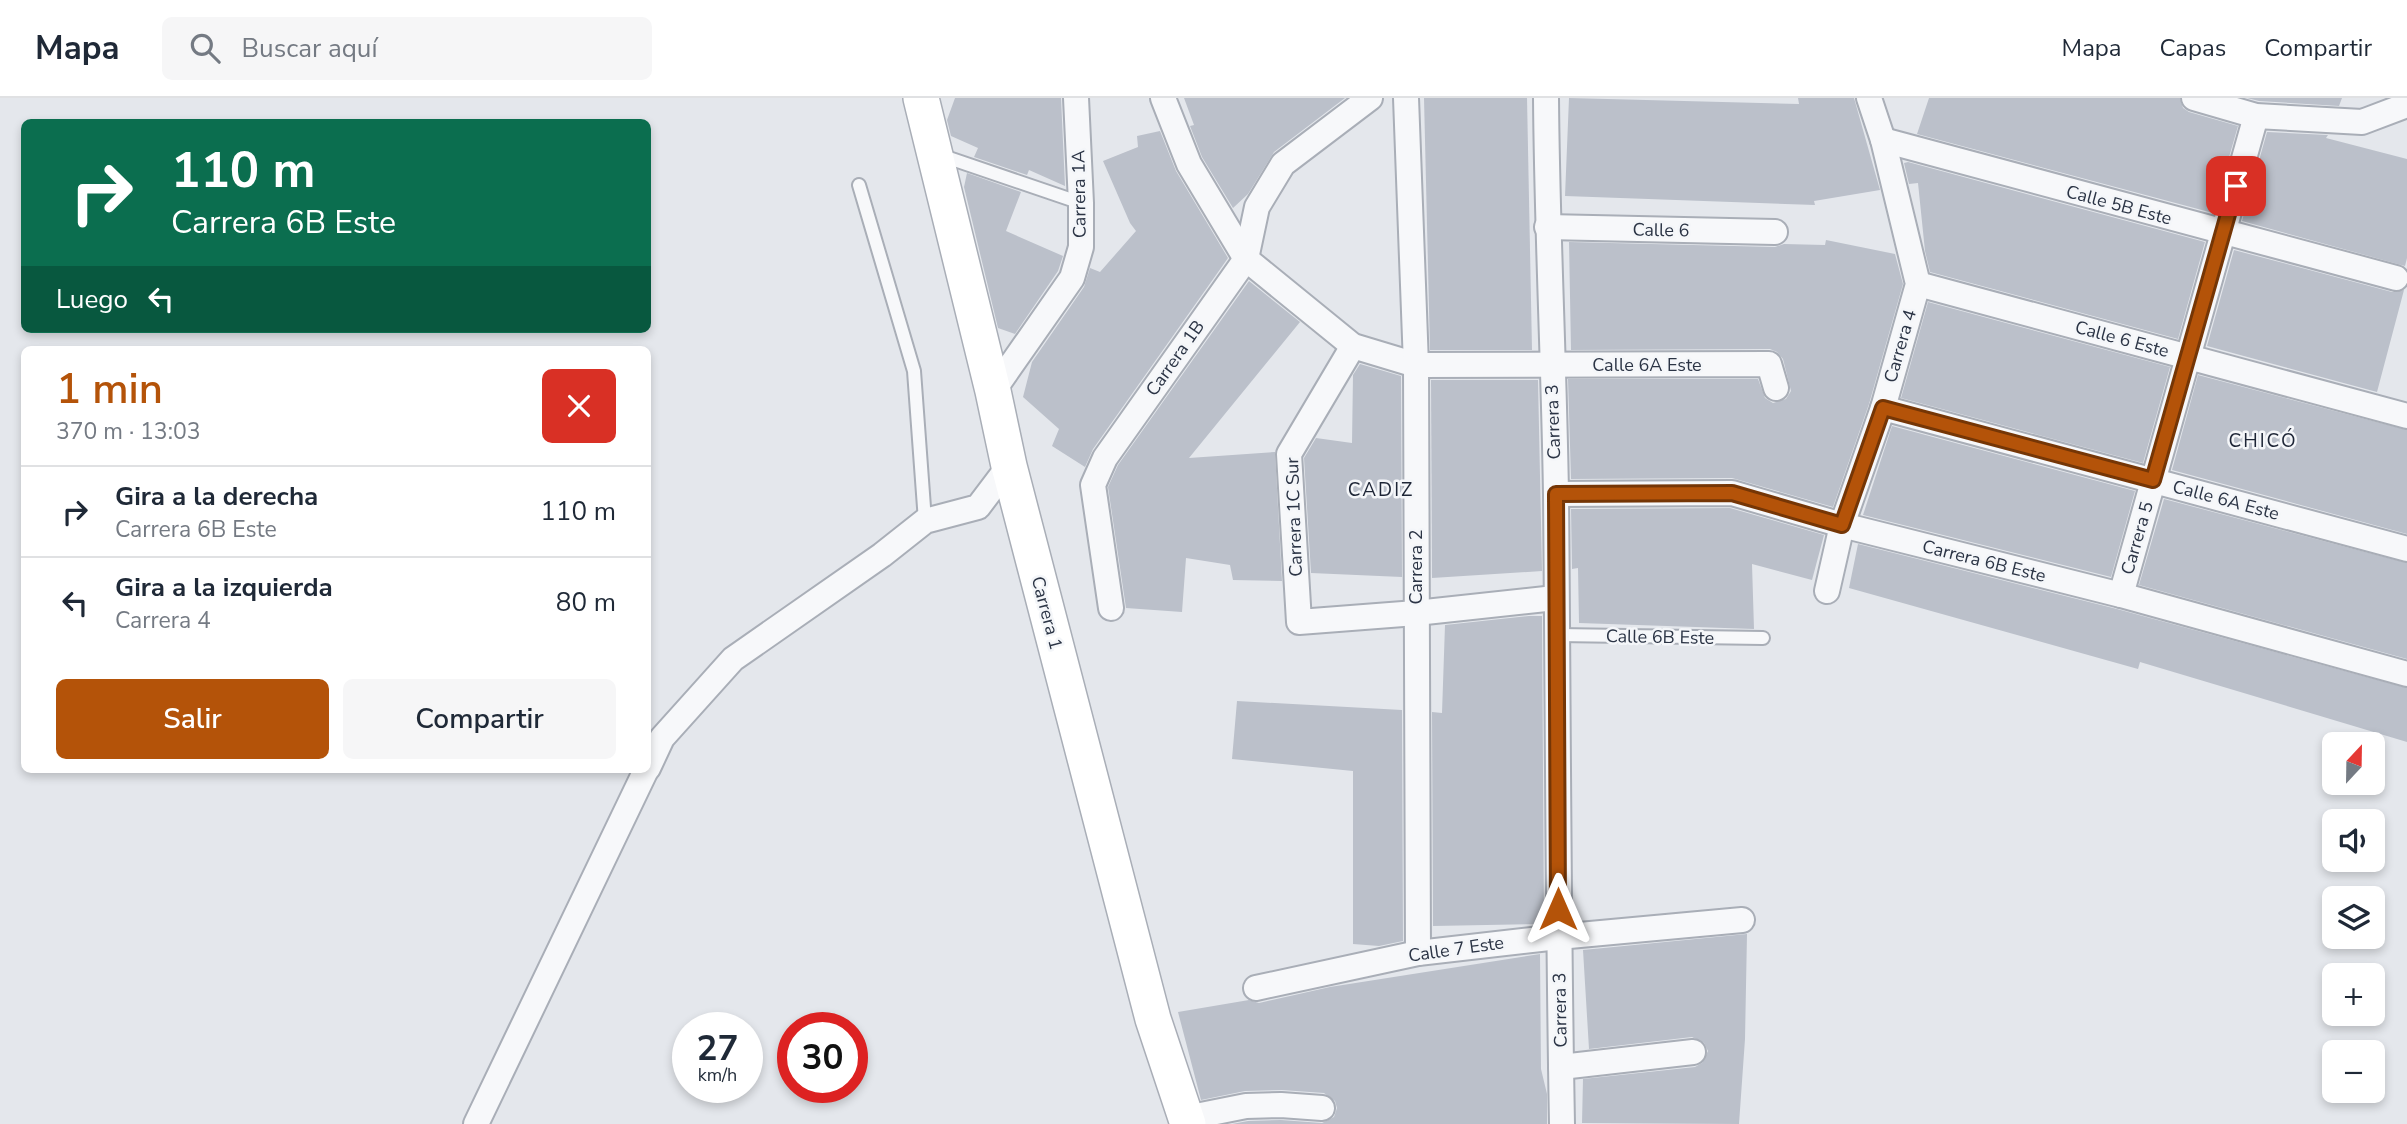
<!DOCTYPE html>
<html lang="es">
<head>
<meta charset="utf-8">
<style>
  :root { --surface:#fff; --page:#f6f6f7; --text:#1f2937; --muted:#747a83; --line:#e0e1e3; --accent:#b45309 }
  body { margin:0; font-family:"Nunito Sans",sans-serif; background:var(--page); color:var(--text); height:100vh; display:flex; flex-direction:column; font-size:26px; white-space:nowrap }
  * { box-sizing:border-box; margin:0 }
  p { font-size:23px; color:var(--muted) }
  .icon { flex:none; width:38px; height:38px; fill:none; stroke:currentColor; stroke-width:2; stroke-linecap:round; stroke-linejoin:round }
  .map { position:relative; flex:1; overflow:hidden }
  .side { position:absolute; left:21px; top:248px; width:630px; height:427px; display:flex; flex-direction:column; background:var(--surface); border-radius:10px; box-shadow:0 4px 10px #0003 }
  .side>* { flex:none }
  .guide { position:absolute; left:21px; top:21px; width:630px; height:214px; border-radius:10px; box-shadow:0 4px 10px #0003; background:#0b6e4f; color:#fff; overflow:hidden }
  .needle { width:46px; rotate:22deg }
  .tools { position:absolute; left:2322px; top:634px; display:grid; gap:14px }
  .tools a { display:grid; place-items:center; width:63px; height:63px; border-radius:10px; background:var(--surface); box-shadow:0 4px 10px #0003; font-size:35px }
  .speed { position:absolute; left:672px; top:914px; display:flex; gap:14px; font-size:35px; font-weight:700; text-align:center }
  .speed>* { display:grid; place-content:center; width:91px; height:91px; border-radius:50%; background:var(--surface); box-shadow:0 4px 10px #0003; line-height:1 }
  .speed small { font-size:18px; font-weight:400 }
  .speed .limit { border:10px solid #d22; background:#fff; color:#111 }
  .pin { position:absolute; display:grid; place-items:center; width:60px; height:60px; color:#fff; margin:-30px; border-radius:14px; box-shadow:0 4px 10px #0006 }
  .me { position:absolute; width:77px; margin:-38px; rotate:0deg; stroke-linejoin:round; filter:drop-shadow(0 0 5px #0008) }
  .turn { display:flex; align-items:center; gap:24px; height:147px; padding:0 35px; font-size:32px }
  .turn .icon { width:91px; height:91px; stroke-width:2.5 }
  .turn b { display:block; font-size:49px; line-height:60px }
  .then { display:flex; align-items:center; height:66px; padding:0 35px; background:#0003; gap:14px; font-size:26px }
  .round { display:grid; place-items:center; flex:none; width:74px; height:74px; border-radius:10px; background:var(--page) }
  .overview { display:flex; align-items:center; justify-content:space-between; height:119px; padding:0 35px }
  h1 { font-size:42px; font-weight:600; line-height:52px; color:var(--accent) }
  .primary-button { display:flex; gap:14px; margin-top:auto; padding:14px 35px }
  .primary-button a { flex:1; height:80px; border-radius:10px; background:var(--accent); color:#fff; font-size:28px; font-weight:600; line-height:80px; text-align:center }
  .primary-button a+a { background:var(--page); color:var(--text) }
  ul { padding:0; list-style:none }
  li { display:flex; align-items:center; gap:21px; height:91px; padding:0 35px; border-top:2px solid var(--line) }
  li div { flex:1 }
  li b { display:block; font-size:26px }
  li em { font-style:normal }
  header { display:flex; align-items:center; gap:42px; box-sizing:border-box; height:98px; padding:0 35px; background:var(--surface); border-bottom:2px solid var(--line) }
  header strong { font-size:33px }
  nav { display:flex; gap:38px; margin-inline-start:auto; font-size:24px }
  .search { width:490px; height:63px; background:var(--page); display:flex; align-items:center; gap:18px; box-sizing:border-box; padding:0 24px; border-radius:10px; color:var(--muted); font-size:26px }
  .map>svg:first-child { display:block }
  .building { fill:#bbc0ca }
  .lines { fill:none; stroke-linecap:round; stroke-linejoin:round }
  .lane-casing { stroke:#a9aeb7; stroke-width:16 }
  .street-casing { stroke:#a9aeb7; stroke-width:28 }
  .secondary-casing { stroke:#a9aeb7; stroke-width:38 }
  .lane { stroke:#f7f8fa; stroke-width:12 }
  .street { stroke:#f7f8fa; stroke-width:24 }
  .secondary { stroke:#fff; stroke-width:35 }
  .route-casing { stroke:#753606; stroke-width:18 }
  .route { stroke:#b45309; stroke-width:12 }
  .labels { text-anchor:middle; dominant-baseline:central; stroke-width:5; stroke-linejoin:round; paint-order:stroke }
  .street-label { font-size:18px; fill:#2b3445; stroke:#f4f6f9 }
  .neighbourhood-label { font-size:19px; letter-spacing:2px; fill:#1d2536; stroke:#f4f6f9 }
</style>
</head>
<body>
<header>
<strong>Mapa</strong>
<div class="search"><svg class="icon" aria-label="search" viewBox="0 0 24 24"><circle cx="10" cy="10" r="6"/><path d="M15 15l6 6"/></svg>Buscar aquí</div>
<nav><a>Mapa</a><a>Capas</a><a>Compartir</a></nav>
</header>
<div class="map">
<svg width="2407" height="1026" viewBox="0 0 2407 1026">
  <rect width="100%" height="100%" fill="#e4e7ec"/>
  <g class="building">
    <path d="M955 0H1061L1065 88 1029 72 1027 77 974 59 978 50 951 38 947 22Z"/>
    <path d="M1184 0H1345L1274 54 1248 96 1233 110 1202 59 1190 28 1194 27Z"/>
    <path d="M1424 0H1527L1532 252H1430Z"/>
    <path d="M1569 0 1799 6 1798 0H1854L1880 92 1814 103 1815 107 1565 98Z"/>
    <path d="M1929 0H2180L2183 10 2189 14 2238 28 2213 115 1917 36Z"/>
    <path d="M2247 0H2342L2339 8 2259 3Z"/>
    <path d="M1160 33 1176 73 1228 160 1093 351 1085 369 1052 348 1059 331 1023 299 1032 264 1084 189 1090 170 1100 174 1136 133 1130 125 1103 63 1138 49 1137 38Z"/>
    <path d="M2267 34 2328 37 2326 40 2407 61V160L2405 168 2242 123Z"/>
    <path d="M1908 64 2205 144 2178 241 1930 174 1925 153 1918 85 1909 86 1904 65Z"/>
    <path d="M967 75 1021 94 1006 133 1063 158 1058 173 1015 236 998 230 964 89Z"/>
    <path d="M1826 142 1895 156 1903 186 1869 306 1833 409 1732 380 1571 381 1568 281H1758L1765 300 1773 305 1786 301 1791 293 1783 261 1777 254 1770 251 1571 252 1569 144 1775 149 1784 146 1825 147Z"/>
    <path d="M2234 152 2392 194 2404 192 2377 294 2207 248Z"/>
    <path d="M1249 183 1300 224 1189 360 1275 354 1282 483 1233 482 1230 467 1186 460 1182 514 1126 510 1108 389 1118 367Z"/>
    <path d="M1928 204 2170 269 2143 365 1901 300Z"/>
    <path d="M1360 266 1401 278 1402 479 1311 475 1304 360 1316 340 1352 345 1353 277Z"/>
    <path d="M2198 277 2407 332V436L2172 372Z"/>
    <path d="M1431 282H1538L1542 473 1432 480Z"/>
    <path d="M1892 328 2135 393 2111 479 1863 417Z"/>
    <path d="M2164 401 2407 465V561L2139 487Z"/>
    <path d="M1730 410 1824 437 1812 482 1752 466 1754 531 1579 525 1578 470 1572 471 1571 411Z"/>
    <path d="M1858 446 2117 511 2407 590V644L2140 564 2138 571 1849 490Z"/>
    <path d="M1529 518H1542L1544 826 1433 828 1432 614 1442 615 1445 527Z"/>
    <path d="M1237 603 1402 612 1403 843 1379 848 1353 846V673L1232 661Z"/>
    <path d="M1747 836 1745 941 1739 1026 1582 1025 1583 981 1695 969 1702 965 1708 953 1704 945 1692 939 1589 951 1583 852Z"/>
    <path d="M1540 856 1541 971 1547 996V1026H1232L1248 1023 1281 1022 1322 1025 1334 1019 1337 1010 1335 1003 1324 995 1282 992 1245 993 1201 1002 1178 914 1249 902 1259 905 1330 889Z"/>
  </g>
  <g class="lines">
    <defs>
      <g id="lane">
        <path d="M940 57 1081 105"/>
        <path d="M859 87 914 273 925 423"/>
        <path d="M1558 537 1763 540"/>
      </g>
      <g id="street">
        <path d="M1163 0 1189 66 1246 161 1353 248 1416 267 1769 266 1776 290"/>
        <path d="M1406 0 1416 267 1418 855"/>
        <path d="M1546 0C1547 132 1554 264 1556 397 1558 606 1558 816 1562 1026"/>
        <path d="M2194 0 2256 18 2362 24 2407 7"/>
        <path d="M1883 42 2396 180"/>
        <path d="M1547 129 1775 134"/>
        <path d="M1918 186 2407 318"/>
        <path d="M1353 248 1289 356 1299 524 1416 515 1555 500"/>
        <path d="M993 293 1072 180 1081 149V105L1076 0"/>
        <path d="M1883 310 2407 451"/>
        <path d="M1556 396 1732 395 1842 427 2121 497 2407 576"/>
        <path d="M1827 493 1842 427 1883 310 1918 186 1883 42 1869 0"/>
        <path d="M2121 497 2256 18"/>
        <path d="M1111 510 1093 387 1105 360 1246 161 1257 109 1283 66 1370 0"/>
        <path d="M648 670 662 640 733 561 882 457 925 423 978 409 1009 368"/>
        <path d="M1256 890 1418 855 1558 839 1742 822"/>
        <path d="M1561 969 1693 954"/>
        <path d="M1186 1020 1246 1008 1281 1007 1322 1010"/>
        <path d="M476 1026 646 672"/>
      </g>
      <path id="secondary" d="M921 0 993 293 1009 368 1153 921 1188 1026"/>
    </defs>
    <use href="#lane" class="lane-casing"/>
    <use href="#street" class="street-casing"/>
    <use href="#secondary" class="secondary-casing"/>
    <use href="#lane" class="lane"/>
    <use href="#street" class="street"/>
    <use href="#secondary" class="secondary"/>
  </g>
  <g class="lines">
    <defs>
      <path id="route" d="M1558 811 1556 396 1732 395 1842 427 1883 310 2153 382 2236 88"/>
    </defs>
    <use href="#route" class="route-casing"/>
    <use href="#route" class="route"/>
  </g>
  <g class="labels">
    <g class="street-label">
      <text transform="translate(1079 96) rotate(-91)">Carrera 1A</text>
      <text transform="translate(2119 107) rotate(15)">Calle 5B Este</text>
      <text transform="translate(1661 132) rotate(1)">Calle 6</text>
      <text transform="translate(2122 241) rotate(15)">Calle 6 Este</text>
      <text transform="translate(1900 248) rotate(-74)">Carrera 4</text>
      <text transform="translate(1175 260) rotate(-55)">Carrera 1B</text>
      <text x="1647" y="267">Calle 6A Este</text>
      <text transform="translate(1553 324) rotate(-92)">Carrera 3</text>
      <text transform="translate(2226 402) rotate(15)">Calle 6A Este</text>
      <text transform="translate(1294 419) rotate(-92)">Carrera 1C Sur</text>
      <text transform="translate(2137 440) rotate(-74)">Carrera 5</text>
      <text transform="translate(1984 463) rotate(14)">Carrera 6B Este</text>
      <text transform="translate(1416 469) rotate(-90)">Carrera 2</text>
      <text transform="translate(1047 515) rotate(75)">Carrera 1</text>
      <text transform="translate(1660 539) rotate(1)">Calle 6B Este</text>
      <text transform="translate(1456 851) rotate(-8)">Calle 7 Este</text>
      <text transform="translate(1560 912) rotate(-91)">Carrera 3</text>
    </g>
    <g class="neighbourhood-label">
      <text x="2263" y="343">CHICÓ</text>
      <text x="1381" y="392">CADIZ</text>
    </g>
  </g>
</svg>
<div class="tools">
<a><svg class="needle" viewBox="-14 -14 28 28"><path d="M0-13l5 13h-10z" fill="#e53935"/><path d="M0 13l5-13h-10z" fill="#747a83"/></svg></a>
<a><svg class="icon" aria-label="sound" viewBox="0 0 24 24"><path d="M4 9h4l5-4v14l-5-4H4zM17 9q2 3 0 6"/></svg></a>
<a><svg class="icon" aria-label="layers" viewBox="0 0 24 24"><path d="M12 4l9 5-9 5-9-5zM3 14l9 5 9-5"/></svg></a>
<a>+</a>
<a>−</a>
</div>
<div class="speed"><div>27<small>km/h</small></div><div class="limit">30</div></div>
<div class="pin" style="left:2236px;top:88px;background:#d93025"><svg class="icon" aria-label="arrive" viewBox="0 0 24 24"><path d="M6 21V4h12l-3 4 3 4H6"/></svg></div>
<svg class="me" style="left:1558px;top:811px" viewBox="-20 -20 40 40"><path d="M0-17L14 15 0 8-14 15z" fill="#b45309" stroke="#fff" stroke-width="4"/></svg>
<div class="guide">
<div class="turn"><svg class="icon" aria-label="right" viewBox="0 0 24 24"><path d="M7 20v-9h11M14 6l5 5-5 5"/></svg><div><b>110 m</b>Carrera 6B Este</div></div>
<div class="then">Luego<svg class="icon" aria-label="left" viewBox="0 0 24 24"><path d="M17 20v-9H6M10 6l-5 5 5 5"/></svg></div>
</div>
<section class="side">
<div class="overview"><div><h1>1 min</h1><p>370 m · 13:03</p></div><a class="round" style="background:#d93025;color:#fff"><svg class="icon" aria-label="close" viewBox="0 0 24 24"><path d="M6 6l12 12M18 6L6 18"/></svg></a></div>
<ul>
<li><svg class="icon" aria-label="right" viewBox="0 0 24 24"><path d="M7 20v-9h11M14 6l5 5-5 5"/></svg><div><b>Gira a la derecha</b><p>Carrera 6B Este</p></div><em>110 m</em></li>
<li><svg class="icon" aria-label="left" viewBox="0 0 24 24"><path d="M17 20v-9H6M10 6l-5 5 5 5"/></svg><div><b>Gira a la izquierda</b><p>Carrera 4</p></div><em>80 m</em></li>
</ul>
<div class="primary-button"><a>Salir</a><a>Compartir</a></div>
</section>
</div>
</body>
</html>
